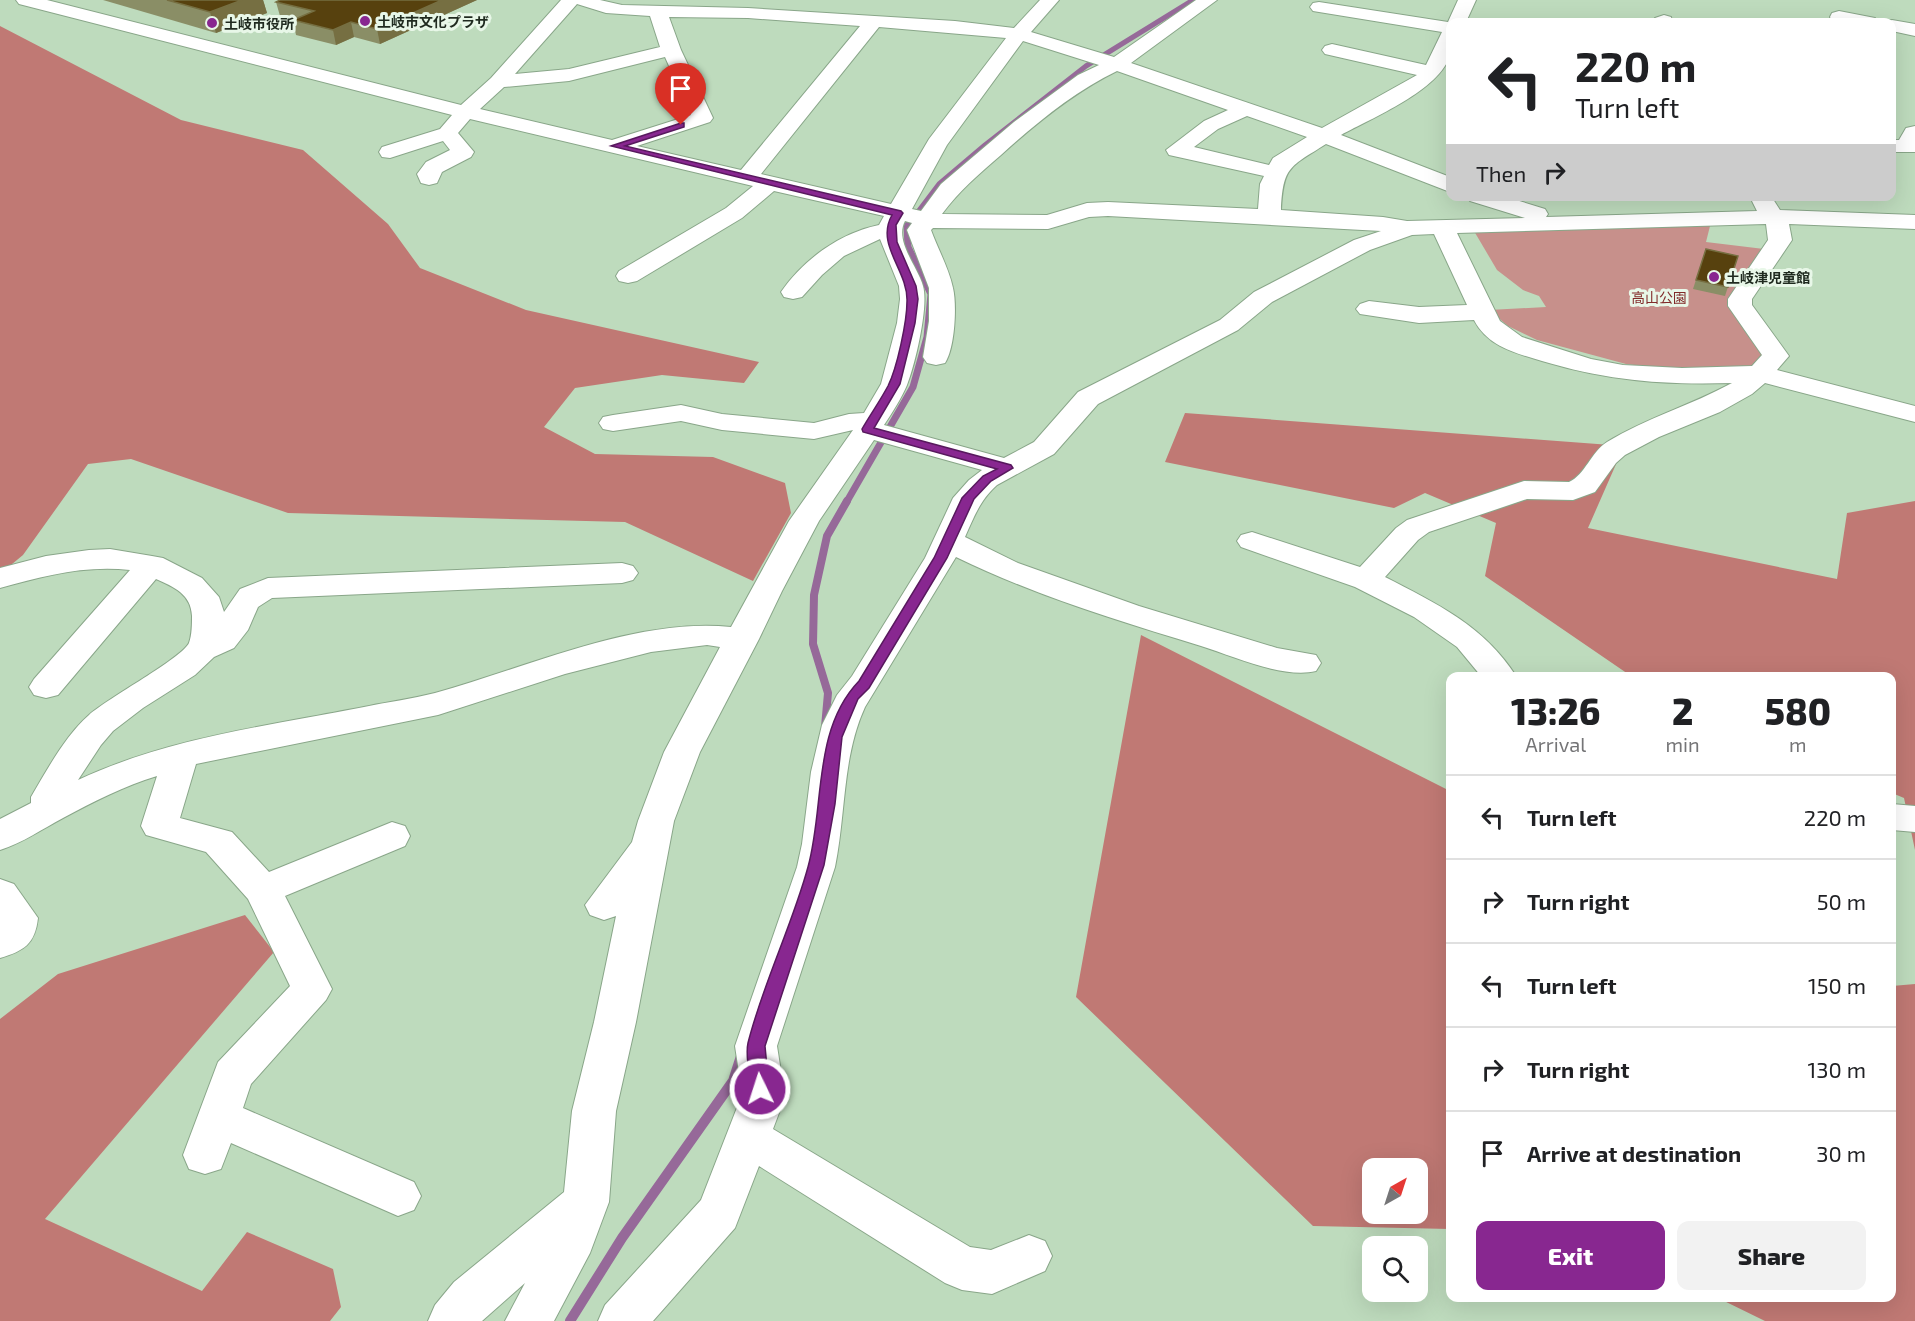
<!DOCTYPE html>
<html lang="en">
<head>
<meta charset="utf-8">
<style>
  :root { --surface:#fff; --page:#f2f2f2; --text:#202124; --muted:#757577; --line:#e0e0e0; --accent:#882790 }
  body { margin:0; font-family:"Exo 2","Noto Sans JP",sans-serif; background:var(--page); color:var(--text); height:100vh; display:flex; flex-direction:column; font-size:22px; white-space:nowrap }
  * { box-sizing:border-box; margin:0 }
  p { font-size:20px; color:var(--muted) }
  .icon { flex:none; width:33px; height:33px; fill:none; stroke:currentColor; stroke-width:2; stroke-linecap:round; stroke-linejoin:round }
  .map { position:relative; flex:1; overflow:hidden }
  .sheet { position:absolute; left:1446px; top:672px; width:450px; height:630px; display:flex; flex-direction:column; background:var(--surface); border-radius:12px; box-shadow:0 6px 24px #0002 }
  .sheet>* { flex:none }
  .top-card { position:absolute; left:1446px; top:18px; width:450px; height:183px; border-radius:12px; box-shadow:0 6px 24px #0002; background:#fff; color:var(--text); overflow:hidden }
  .needle { width:39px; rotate:39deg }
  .controls { position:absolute; left:1362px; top:1158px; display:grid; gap:12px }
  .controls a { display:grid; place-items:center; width:66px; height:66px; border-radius:12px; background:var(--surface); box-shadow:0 6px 24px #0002; font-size:30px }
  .pin { position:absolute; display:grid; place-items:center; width:51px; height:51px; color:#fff; margin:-62px -26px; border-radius:50% 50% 50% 0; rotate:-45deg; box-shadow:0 0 6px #0007 }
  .pin .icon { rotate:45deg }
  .me { position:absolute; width:66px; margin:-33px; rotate:356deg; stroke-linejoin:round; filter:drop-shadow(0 0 4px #0008) }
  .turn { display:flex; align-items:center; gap:21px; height:126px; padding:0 30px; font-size:27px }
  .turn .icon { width:78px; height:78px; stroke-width:2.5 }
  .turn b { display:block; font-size:42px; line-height:51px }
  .then { display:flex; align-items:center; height:57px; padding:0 30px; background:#0003; gap:12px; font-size:22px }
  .eta { display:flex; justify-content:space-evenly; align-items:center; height:102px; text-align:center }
  .eta b { font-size:36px; font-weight:800; line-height:42px }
  .button { display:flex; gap:12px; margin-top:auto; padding:12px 30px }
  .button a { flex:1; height:69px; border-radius:12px; background:var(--accent); color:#fff; font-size:24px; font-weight:800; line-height:69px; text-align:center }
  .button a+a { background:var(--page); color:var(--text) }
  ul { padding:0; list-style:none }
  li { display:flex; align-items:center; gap:18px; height:84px; padding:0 30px; border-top:2px solid var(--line) }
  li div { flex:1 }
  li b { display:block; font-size:22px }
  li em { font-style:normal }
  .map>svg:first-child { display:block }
  .green { fill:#c7908b }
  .forest { fill:#c07974; fill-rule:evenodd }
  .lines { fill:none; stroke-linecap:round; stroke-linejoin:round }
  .stream-far3 { stroke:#966999; stroke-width:5 }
  .stream-far2 { stroke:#966999; stroke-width:7 }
  .stream-far1 { stroke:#966999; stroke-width:8 }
  .stream { stroke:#966999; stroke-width:10 }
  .minor-casing { stroke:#89a689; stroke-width:2 }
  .minor { fill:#fff; fill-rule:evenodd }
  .wall { fill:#8a8e66 }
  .shaded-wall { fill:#766f42 }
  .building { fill:#57410e; stroke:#766f42; stroke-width:1.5 }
  .route { fill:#882790; stroke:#58195e; stroke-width:1.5 }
  .poi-dot { fill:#882790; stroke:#e8f7e8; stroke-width:2 }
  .labels { text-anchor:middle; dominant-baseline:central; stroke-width:6; stroke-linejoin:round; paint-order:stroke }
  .far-poi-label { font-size:14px; font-weight:bold; fill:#1f2a1f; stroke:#e8f7e8; text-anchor:start }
  .far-park-label { font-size:14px; fill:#812b2a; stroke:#e8f7e8 }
</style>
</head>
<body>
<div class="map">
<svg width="1915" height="1321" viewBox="0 0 1915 1321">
  <rect width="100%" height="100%" fill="#bedbbd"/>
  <path class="green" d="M1591 226H1710L1706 242 1764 249 1734 291 1761 341 1764 367 1667 369 1626 364 1537 340 1508 326 1489 310 1546 307 1539 296 1523 290 1497 270 1474 231Z"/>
  <g class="forest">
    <path d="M0 26 181 120 303 150 388 224 420 268 526 310 759 362 744 383 662 375 575 388 544 427 595 454 713 457 785 483 791 513 753 581 625 522 288 513 131 459 88 464 23 555 0 574Z"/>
    <path d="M1185 413 1624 446 1588 528 1837 579 1847 513 1915 501V850L1904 798 1892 793V676H1631L1485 576 1496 523 1425 493 1394 508 1165 462Z"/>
    <path d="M1141 635 1450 791V1229L1313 1226 1076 997ZM1372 1168H1418V1214H1372Z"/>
    <path d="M245 915 274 952 45 1219 202 1291 247 1232 333 1269 341 1307 330 1321H0V1019L58 974Z"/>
    <path d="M1915 984V1321H1765L1718 1298H1892V986Z"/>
  </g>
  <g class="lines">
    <path class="stream-far3" d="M911 221 939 184 985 145 1086 66 1193 0"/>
    <path class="stream-far2" d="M846 503 913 387 927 337 931 294 908 247 907 226 912 220"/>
    <path class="stream-far1" d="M825 727 828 693 813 644 814 595 827 536 847 501"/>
    <path class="stream" d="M570 1321 622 1238 733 1081 741 1056"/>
    <defs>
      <g id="minor">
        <path d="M16 0H47L461 105 491 78 561 0H600L622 5 748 8 955 21 1014 28 1040 0H1059L1031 32 1114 57 1196 0H1217L1131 63 1322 128 1417 75 1325 54 1322 50 1325 46 1332 44 1426 65 1442 32 1319 12 1313 11 1310 7 1313 3 1319 2 1448 22 1458 0H1476L1466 22H1450C1450 32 1453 45 1450 55 1440 90 1372 118 1341 135L1450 177V192L1326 144C1290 167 1283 166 1281 210L1383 217 1407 221 1525 218 1470 201 1467 196H1503L1545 209 1548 214 1546 217 1757 211 1752 201 1755 196H1771L1780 210 1915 215V229L1789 224 1792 240 1752 299V305L1789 356 1777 370 1915 406V422L1765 383 1752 394 1720 412 1659 437 1625 455 1616 463 1595 492 1573 500 1527 499 1429 532 1418 540 1385 577C1436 603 1484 626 1516 676H1481L1457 647 1414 617 1355 587 1241 547 1237 541 1241 535 1252 532 1360 567 1396 528 1407 520 1524 481 1569 482C1585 475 1591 452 1607 442 1646 418 1692 405 1732 383 1663 385 1609 381 1542 361 1516 353 1488 347 1474 320L1419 323 1360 314 1356 309 1360 304 1369 301 1419 307 1467 305 1434 234 1412 235 1370 250 1272 302 1238 330 1098 404 1054 454 997 485C980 500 974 517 965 537L1018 563 1139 606 1277 648 1316 655 1321 663 1316 671C1283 679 1233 656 1201 646 1118 621 1034 595 956 557L865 707C842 757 846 814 835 867L777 1046 781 1072 782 1105 773 1129 970 1247 991 1250 1029 1235 1045 1241 1052 1256 1045 1271 992 1294 962 1290 945 1283 759 1166 735 1228 653 1321H598L605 1305 701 1200 738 1105 739 1072 735 1046 797 867 802 844 811 772 822 725 837 695 852 676 925 558 953 498 969 480 982 470 874 440 819 521 782 591 759 639 700 752 674 821 636 1022 616 1111 609 1202 590 1253 554 1321H505L525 1283 482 1321H428L435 1305 454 1282 564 1192 572 1111 594 1022 616 916 604 920 590 915 585 905 632 842 638 821 664 752 720 647 707 645 651 652 565 674 438 715 196 764 180 818 232 832 269 872 392 822 405 826 410 836 405 846 285 896 332 989 326 1000 251 1084 243 1108 414 1182 421 1196 414 1210 398 1216 231 1143 221 1169 205 1174 189 1169 183 1155 218 1062 290 986 248 899 206 852 146 835 141 826 157 776C124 786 93 802 63 818 42 829 23 843 0 850V819L31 803V797C47 770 65 736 89 715 108 698 182 658 189 643 192 635 192 624 192 616 191 594 174 587 156 579L58 695 46 698 34 695 29 687 34 679 130 570C84 565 44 576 0 588V568L46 556 89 550 110 549 152 556 163 558 202 578 219 597 224 612 240 589 268 578 622 563 633 566 638 573 633 580 622 583 272 598 258 607 248 630 234 648 214 657 195 675 143 708 113 731 101 745 78 780C168 738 267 726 364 707 387 702 412 699 435 693 526 668 636 617 731 627L789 521 853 430 814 439 722 430 681 421 613 431 603 429 599 423 603 417 613 415 681 405 722 414 814 423 849 414 864 413 881 384 897 323 900 299 899 286 880 239 844 256 822 275 802 297 793 299 784 297 781 292C804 259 840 233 879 225L884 216 774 191 742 218 637 281 628 283 619 281 616 276 619 271 726 208 753 186 470 119 458 133 474 152 471 157 442 172 437 183 429 185 421 183 417 174 426 162 450 150 443 141 390 158 382 157 379 152 382 147 440 129 452 115 19 4ZM577 4 606 13 650 16 660 47 569 69 515 74ZM669 17 748 18 860 26 741 170 637 146 710 122 713 118 681 50ZM879 27 1006 38 929 139 891 204 761 174ZM1023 41 1099 65 1078 75 1014 122 941 184 921 211 912 209 947 145ZM665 57 691 115 612 140 480 109 504 87 569 81ZM1117 71 1228 110 1204 121 1166 150 1169 155 1264 176 1260 184 1258 209 1108 202 1087 203 1047 215 942 214C959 191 979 174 1001 155 1036 123 1074 92 1117 71ZM1247 116 1307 137 1273 158 1269 165 1194 147 1218 129ZM1108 216 1381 231 1354 240 1254 292 1220 320 1078 392 1034 442 1004 458 884 425C892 413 901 399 907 385 915 365 929 306 923 286 918 267 894 241 905 221L912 223 907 230 929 288V321L923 357 927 363 936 365 945 363C955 348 957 305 953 288 949 269 938 249 931 230L933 228 1048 229 1089 217ZM1766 224 1768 240 1728 299V306L1762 355 1752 366 1682 368 1623 365 1591 359 1522 337 1500 321 1457 233Z"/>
        <path d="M1839 11 1875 18 1877 22 1832 21 1830 17 1832 13Z"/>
        <path d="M1664 15 1671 17 1672 22H1653L1655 18Z"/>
        <path d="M1892 20 1915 24V36L1892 31V22H1885Z"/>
        <path d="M1915 126V152H1892V140H1899L1906 128Z"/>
        <path d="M1892 804 1915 806V832L1892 830Z"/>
        <path d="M0 879 14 884 38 918C35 944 24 951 0 958Z"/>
      </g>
    </defs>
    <use href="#minor" class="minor-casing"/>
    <use href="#minor" class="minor"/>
  </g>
  <g class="wall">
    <path d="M103 0H263L267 13 216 33Z"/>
    <path d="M477 0 380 44 354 37 336 45 296 35 293 20 294 19 280 16 276 2Z"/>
    <path d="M1706 249 1738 256 1725 296 1693 289Z"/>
  </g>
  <g class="shaded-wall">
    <path d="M242 0H263L267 13 216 33 210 12Z"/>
    <path d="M442 0H477L380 44 377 29Z"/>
    <path d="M351 22 354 37 336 45 333 30Z"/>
  </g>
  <g class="building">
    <path d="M167 0H242L210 12Z"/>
    <path d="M280 0H442L377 29 351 22 333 30 293 20 314 11 276 2Z"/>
    <path d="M1706 249 1738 256 1728 287 1696 280Z"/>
  </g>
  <path class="route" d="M681 123H684V127L625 146 901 211 903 213 896 225 897 242 916 286 918 299 915 323 900 384 874 428 1011 465 1013 468 991 481 974 499 947 558 869 688 858 699 842 737 835 804 824 865 765 1046 769 1089 766 1094 760 1096 754 1094 751 1089C750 1075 745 1056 748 1043 763 983 792 926 808 867 825 806 812 730 859 681L934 558 962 498 983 476 997 469 863 432 862 429C870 415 880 401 888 386 897 368 907 322 907 301 908 270 875 245 892 215L611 146Z"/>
  <g class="poi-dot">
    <circle cx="365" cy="21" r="6"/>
    <circle cx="212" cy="23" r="6"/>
    <circle cx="1714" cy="277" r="6"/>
  </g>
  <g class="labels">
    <g class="far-poi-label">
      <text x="377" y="21">土岐市文化プラザ</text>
      <text x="224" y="23">土岐市役所</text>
      <text x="1726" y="277">土岐津児童館</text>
    </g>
    <g class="far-park-label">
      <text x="1659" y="297">高山公園</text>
    </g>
  </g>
</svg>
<div class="controls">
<a><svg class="needle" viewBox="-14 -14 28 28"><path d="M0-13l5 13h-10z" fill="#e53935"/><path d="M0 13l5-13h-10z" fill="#757577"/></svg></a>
<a><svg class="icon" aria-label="search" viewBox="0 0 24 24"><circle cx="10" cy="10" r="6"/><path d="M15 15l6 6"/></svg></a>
</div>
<div class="pin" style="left:681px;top:125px;background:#d93025"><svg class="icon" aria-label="arrive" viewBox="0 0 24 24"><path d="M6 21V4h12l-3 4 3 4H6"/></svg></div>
<svg class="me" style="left:760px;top:1089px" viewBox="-20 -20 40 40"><circle r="17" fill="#882790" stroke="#fff" stroke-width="3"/><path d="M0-11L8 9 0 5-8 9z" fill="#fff"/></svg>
<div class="top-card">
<div class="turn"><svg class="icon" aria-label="left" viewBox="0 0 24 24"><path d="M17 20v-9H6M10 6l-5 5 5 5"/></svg><div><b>220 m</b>Turn left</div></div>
<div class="then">Then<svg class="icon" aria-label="right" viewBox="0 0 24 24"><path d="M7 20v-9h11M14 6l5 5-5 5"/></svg></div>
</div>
<section class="sheet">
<div class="eta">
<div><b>13:26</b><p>Arrival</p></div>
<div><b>2</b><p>min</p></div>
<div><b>580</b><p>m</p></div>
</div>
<ul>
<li><svg class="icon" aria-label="left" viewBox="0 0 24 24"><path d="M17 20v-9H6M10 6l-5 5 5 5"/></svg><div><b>Turn left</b></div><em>220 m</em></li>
<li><svg class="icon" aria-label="right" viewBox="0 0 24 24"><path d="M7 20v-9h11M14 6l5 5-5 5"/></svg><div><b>Turn right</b></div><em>50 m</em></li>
<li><svg class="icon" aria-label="left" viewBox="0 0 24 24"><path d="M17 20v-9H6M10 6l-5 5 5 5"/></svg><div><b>Turn left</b></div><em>150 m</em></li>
<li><svg class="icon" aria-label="right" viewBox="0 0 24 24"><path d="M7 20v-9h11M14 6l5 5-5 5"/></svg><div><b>Turn right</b></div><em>130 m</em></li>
<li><svg class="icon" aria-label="arrive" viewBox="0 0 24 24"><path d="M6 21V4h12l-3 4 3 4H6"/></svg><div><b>Arrive at destination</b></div><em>30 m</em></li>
</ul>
<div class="button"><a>Exit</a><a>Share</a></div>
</section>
</div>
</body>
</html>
